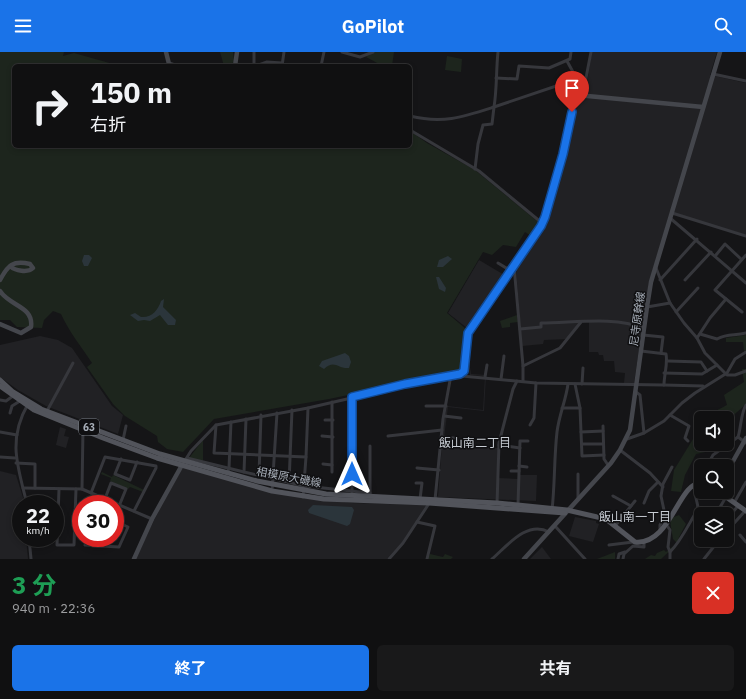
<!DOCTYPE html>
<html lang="ja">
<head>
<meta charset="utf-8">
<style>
  :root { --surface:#101011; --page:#19191a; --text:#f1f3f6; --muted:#9c9d9f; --line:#303031; --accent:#1a73e8 }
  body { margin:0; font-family:"IBM Plex Sans","Noto Sans JP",sans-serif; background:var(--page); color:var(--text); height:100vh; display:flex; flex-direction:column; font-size:15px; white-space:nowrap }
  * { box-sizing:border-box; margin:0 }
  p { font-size:13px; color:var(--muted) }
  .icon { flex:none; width:22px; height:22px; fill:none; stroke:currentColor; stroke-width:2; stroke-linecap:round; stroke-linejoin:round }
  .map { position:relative; height:507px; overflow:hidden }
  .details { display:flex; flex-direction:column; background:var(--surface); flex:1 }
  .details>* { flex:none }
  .banner { position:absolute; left:12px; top:12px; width:400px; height:84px; border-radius:6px; box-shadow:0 2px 6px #0003,0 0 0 1px var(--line); background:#101011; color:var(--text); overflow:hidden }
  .fabs { position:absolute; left:694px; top:359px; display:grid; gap:8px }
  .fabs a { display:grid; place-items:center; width:40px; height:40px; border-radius:6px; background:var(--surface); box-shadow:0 2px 6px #0003,0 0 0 1px var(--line); font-size:20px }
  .speed { position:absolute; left:12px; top:443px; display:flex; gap:8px; font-size:20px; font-weight:700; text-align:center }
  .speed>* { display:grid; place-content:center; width:52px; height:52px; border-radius:50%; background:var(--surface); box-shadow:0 2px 6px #0003,0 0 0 1px var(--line); line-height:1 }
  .speed small { font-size:10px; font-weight:400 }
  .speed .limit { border:6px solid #d22; background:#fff; color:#111 }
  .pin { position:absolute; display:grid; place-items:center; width:34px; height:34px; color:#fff; margin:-41px -17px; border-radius:50% 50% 50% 0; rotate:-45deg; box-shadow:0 0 4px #0007 }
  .pin .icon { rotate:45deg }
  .me { position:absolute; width:44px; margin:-22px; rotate:0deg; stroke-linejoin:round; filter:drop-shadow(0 0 3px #0008) }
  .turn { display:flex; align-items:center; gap:14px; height:84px; padding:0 12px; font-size:18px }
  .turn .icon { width:52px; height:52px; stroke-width:2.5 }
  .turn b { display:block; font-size:28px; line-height:34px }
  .round { display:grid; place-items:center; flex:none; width:42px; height:42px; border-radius:6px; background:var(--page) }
  .head { display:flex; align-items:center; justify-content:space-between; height:68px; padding:0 12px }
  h1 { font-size:24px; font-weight:700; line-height:30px; color:#1e9e55 }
  .primary-button { display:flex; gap:8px; margin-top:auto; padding:8px 12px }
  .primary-button a { flex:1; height:46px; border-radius:6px; background:var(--accent); color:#fff; font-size:16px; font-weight:700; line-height:46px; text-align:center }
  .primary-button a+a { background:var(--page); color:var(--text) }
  header { display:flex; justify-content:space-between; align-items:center; height:52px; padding:0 12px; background:var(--accent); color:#fff; font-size:18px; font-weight:700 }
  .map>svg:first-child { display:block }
  .built { fill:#212124 }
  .green { fill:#1d251d }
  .water { fill:#2b353b }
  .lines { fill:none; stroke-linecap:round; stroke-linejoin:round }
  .street { stroke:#36373c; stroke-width:3 }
  .secondary { stroke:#44464c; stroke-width:4.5 }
  .primary { stroke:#52545b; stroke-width:5 }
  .route-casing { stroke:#114b97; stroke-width:10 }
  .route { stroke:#1a73e8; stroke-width:7 }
  .labels { text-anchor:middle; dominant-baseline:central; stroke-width:3; stroke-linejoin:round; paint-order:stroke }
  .shield { fill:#101012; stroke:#797e86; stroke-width:1 }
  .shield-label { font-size:10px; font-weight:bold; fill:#a6adb7 }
  .street-label { font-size:11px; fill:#a6adb7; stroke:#101012 }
  .neighbourhood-label { font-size:12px; fill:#c7ccd3; stroke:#101012 }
</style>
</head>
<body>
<header><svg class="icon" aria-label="menu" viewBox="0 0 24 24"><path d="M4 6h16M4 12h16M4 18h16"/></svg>GoPilot<svg class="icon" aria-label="search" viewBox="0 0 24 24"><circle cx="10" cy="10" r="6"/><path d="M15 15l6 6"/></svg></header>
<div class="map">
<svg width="746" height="507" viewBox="0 0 746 507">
  <rect width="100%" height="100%" fill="#151517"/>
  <g class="built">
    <path d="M592 0H717L710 23 746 31V183L670 160 649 231 634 331H624L625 321 615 320 614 309H604L603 303H599L598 300H589V269H580L568 287 544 288 543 292 522 294 516 217 506 225 468 278 466 290 471 322 486 323 484 359 448 355 443 393 498 396 497 426 518 427 520 423H537L536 449 438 445 425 455 403 489 387 507H136L154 468 183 415 304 446 352 451 424 453 438 444 444 367 447 354 483 358 485 324 470 323 465 290 467 276 448 261 479 208 506 224 514 217 548 167 579 43 588 25Z"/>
    <path d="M40 284 58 288 72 296 112 354 123 363 118 382 46 354 18 338 0 325V293Z"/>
    <path d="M60 375 66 377 64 384 69 385 66 396 56 393Z"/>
    <path d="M0 419 16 423 25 452H21V486H26L28 507H0Z"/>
    <path d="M575 465 596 469V471L599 472 593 490 569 484Z"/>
    <path d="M542 495 551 507H530Z"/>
  </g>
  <g class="green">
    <path d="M0 0H64L63 4 74 1 120 14H14V94H410V79L427 91 475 118 537 169 539 173 531 184 525 180 516 195 503 193 492 203 483 200 447 261 466 277 459 320 329 347 214 367 183 400 167 397 158 390 157 384 125 364 113 352 87 315 92 311C81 294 69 280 61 262L53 259 44 268 42 276 17 275 10 268H0Z"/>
    <path d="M220 0H233L234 9 230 14H224Z"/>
    <path d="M374 0H394L392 14H383L366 5Z"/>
    <path d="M447 4 462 7 461 20 445 18Z"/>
    <path d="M517 263 518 270 510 271V275L502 276 500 269Z"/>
    <path d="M746 283V298L744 299 743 290H726V286Z"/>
    <path d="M742 317H746V352L727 369V366H706L708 363 727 353 724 343 744 330Z"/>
    <path d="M701 374V392H713L710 399 696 402 685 423 681 440 671 439 674 418Z"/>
    <path d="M203 388V409L189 406Z"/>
    <path d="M102 420 112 425 113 423 144 438 143 440 130 435 128 437 110 429 111 426 101 422Z"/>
    <path d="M76 455 81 457V485L76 484Z"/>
    <path d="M679 463 686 472 679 485 678 491 661 507H645L651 503 655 504 657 501 664 498 666 500 677 491 673 487 670 469 674 465Z"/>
    <path d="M615 500V507H597Z"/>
    <path d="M430 502 443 505 445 502 453 505 451 507H428Z"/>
  </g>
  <g class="water">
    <path d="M84 203H89L92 206 88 214H84L82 209Z"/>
    <path d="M448 204 452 207 443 215H437L439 208Z"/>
    <path d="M436 225H439L446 236 445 240 439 237Z"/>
    <path d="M164 247 163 255 176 268 175 273H168L160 263 150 269 144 268 138 269 130 263 135 261 141 265C152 266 158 258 161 249Z"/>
    <path d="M345 301 349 304 351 310 349 316C337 317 335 307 324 317L319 314 322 309Z"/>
    <path d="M313 453 352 455 354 458 350 472 347 474 309 461 308 458Z"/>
  </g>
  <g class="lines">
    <g class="street">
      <path d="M254 0V13L256 14 267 10 282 11"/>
      <path d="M342 0 360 5 373 0"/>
      <path d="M567 9 580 33"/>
      <path d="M282 14 284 0"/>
      <path d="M321 14 324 0"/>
      <path d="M713 22 746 29"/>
      <path d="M496 26 517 27 519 14 549 16 570 7 571 0"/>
      <path d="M410 64C443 72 463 65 494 55 497 37 496 19 498 0"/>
      <path d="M410 78 479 119 542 171"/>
      <path d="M475 117 478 92 483 73 492 72 494 55 577 27"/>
      <path d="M672 161 746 184"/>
      <path d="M670 166 746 231"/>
      <path d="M716 203 725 192 741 207"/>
      <path d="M498 211 511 219"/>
      <path d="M514 214 523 314V329"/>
      <path d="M656 216 670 251 684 271 697 286 705 301 727 323H735L746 319"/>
      <path d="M660 228 697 187"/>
      <path d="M685 228 711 200"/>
      <path d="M647 255 670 251"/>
      <path d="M676 260 698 236"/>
      <path d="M742 260 715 238 746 203"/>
      <path d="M520 277 541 275V271C573 271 614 264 644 276"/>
      <path d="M700 282 717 287C728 281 734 284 746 281"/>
      <path d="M643 283 663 285 661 301"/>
      <path d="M697 286 710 266 726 247"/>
      <path d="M668 309 701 310 707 319"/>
      <path d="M523 314 560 296 581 270"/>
      <path d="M664 321 702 322 717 313"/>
      <path d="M461 322 464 319 468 281 541 174 545 165 563 102 571 60 579 35 586 26 591 0"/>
      <path d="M485 325 487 313"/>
      <path d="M501 327 504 304"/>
      <path d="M575 332 580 356"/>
      <path d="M582 332 583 316"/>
      <path d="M664 333 703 334"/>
      <path d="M636 340 640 343 644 381"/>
      <path d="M0 348 6 349 13 344"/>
      <path d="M746 353C741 360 741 376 738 385L746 391"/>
      <path d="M426 354H446"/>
      <path d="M562 356H580L582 404 604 403"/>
      <path d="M47 359 73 311"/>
      <path d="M10 361 12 354 20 349"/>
      <path d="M670 363 689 374 685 386 688 389"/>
      <path d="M444 364 461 366"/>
      <path d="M246 367 244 420 305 434 370 441"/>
      <path d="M325 368H333"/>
      <path d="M216 373 214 401 306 405 308 356"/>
      <path d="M530 373 534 366 536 331"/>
      <path d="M603 374 604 407 608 413"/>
      <path d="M0 380 17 383"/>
      <path d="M581 380 603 379"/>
      <path d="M322 384 333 385"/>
      <path d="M388 384 442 378"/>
      <path d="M442 385 454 386"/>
      <path d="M627 387 644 381 664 369 682 351 695 341 727 321 735 307 746 300"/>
      <path d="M123 388 126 374"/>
      <path d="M582 392H603"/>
      <path d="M499 393 520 396"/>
      <path d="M620 398 650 421 663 435"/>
      <path d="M0 405 15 406"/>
      <path d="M187 406 244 420"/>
      <path d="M121 407 115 422 130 428 137 410"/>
      <path d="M184 410 191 399 216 373 308 356 451 323 536 331 664 333C664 323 668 312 666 302L641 299"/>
      <path d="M16 411 35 412V436"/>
      <path d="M323 412 332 413"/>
      <path d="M519 414 527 415"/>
      <path d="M707 414 713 403 738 385"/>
      <path d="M417 416 439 418"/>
      <path d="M511 419H519"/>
      <path d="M332 420V350"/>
      <path d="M227 422 229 416 231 370"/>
      <path d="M578 422V446"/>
      <path d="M259 423 261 363"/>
      <path d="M289 431 292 358"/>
      <path d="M416 431H422L420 447"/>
      <path d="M698 431 701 425"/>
      <path d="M23 436 82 437 152 467"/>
      <path d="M59 437 57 493H74L76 437"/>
      <path d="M82 437 83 377"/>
      <path d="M272 439 277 361"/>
      <path d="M352 440V345"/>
      <path d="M91 441 105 405 156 414V416L134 459"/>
      <path d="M370 442V394"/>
      <path d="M613 444 631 454"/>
      <path d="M303 445 306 405"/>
      <path d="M435 448 443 367 451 323"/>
      <path d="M644 451 649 439 658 430"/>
      <path d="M734 451 746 430"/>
      <path d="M27 452C18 415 7 388 28 352"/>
      <path d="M103 452 111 431 126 437 115 464"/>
      <path d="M497 452 499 391 513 337 517 329"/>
      <path d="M518 453 520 389H528"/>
      <path d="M552 458C555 432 554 406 557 380 559 363 566 348 568 332"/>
      <path d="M716 462 726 445"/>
      <path d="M727 467 738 454"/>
      <path d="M417 470 435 474 427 507"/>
      <path d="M666 472 670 478 668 495 670 500C682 488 689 471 698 457 698 447 691 441 699 433"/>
      <path d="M555 474 585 507"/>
      <path d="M615 474 635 449"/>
      <path d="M660 479V473L665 463 661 444 663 432 672 415"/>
      <path d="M727 479 745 459"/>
      <path d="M740 483 746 490"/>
      <path d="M29 486 31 507"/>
      <path d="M88 486 85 493 102 494"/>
      <path d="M106 486 102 494 119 495 128 475 115 469"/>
      <path d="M29 493H42V486"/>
      <path d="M609 493 633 490"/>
      <path d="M389 507 403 491 430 450"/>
      <path d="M492 507C507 494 527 468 549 480"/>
      <path d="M618 507 619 502 625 500"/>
      <path d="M623 507 624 502 633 494 644 495V490"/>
      <path d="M670 507V500"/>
      <path d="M704 507 719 488"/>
    </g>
    <g class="secondary">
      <path d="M166 0 169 12 176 14"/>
      <path d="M235 14 237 0"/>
      <path d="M577 43 703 55"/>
      <path d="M0 228C8 213 13 208 30 212L33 216C28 221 15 219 10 214"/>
      <path d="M0 239C9 254 34 254 31 275L21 281 0 272"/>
      <path d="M727 420 746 386"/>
      <path d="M134 507 152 467 182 413"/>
      <path d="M524 507 611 411 620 398 630 378 647 255 651 230 720 0"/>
    </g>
    <g class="primary">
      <path d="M0 328 13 340 41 357 160 402 257 429 326 442 497 451 567 458 606 467 635 490C671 494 679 428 701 432"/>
      <path d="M0 334 34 358 103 386 157 406 272 439 324 447 429 451 565 461"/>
      <path d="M719 440 746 459"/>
    </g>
  </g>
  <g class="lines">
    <defs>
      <path id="route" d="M352 422V345L405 332 460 322 464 319 468 281 541 174 545 165 563 102 572 60"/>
    </defs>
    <use href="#route" class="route-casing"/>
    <use href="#route" class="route"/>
  </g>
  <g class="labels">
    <rect class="shield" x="79" y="367" width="20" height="16" rx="3"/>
    <g class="shield-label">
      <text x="89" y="375">63</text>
    </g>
    <g class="street-label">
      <text transform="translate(637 267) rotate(-82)">尼寺原幹線</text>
      <text transform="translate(289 425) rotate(11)">相模原大磯線</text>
    </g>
    <g class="neighbourhood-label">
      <text x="475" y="390">飯山南二丁目</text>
      <text x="635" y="464">飯山南一丁目</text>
    </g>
  </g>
</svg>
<div class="fabs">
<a><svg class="icon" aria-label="sound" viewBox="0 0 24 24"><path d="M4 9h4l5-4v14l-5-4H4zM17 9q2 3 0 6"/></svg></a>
<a><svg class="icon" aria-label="search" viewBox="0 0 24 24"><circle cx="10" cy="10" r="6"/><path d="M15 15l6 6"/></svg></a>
<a><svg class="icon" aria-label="layers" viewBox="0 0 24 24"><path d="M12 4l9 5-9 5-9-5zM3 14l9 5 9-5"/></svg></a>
</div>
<div class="speed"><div>22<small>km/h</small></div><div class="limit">30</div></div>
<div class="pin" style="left:572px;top:60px;background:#d93025"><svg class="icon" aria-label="arrive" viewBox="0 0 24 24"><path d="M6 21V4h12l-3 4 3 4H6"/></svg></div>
<svg class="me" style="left:352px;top:422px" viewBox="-20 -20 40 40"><path d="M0-17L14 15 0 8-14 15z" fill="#1a73e8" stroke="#fff" stroke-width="4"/></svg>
<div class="banner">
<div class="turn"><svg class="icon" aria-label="right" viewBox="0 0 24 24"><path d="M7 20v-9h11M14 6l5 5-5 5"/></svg><div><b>150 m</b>右折</div></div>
</div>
</div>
<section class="details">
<div class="head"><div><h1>3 分</h1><p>940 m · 22:36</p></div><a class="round" style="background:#d93025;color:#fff"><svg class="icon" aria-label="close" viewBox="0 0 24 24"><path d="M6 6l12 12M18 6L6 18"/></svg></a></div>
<div class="primary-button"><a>終了</a><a>共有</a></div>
</section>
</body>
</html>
